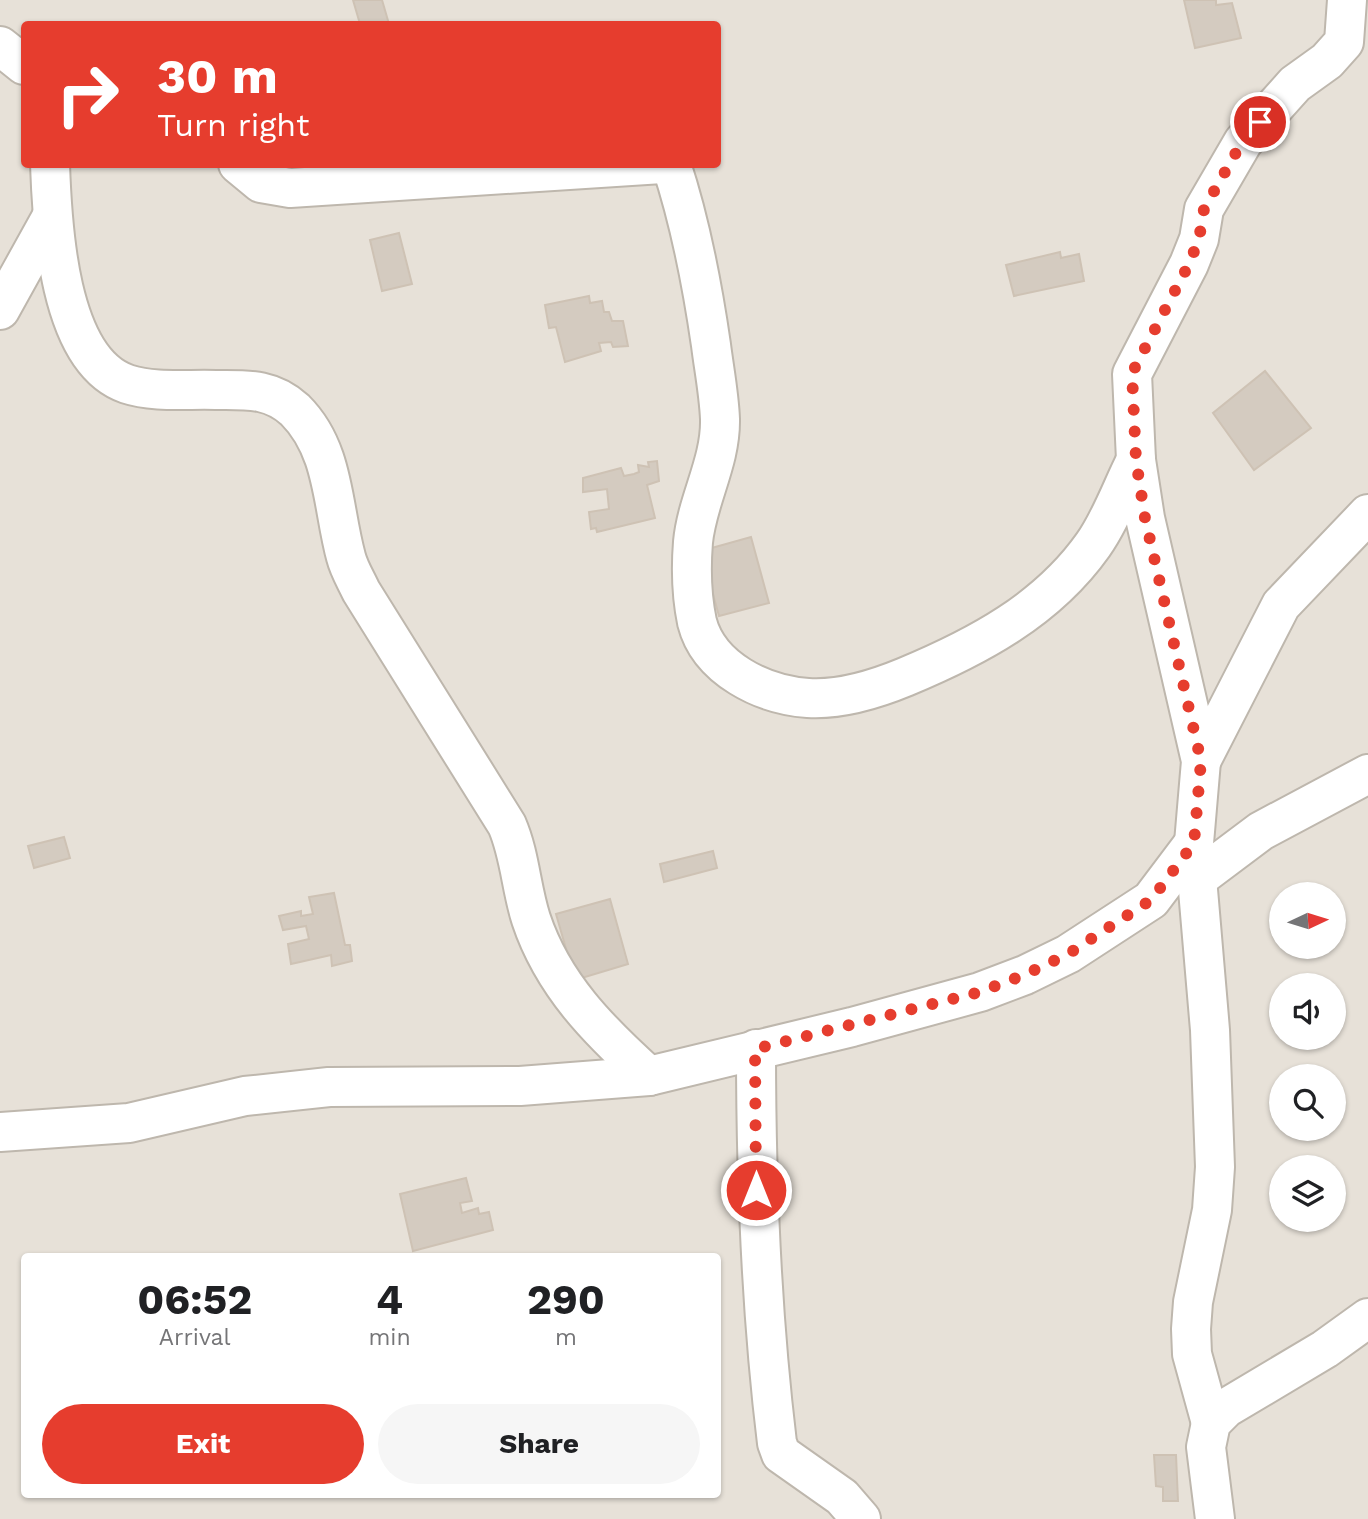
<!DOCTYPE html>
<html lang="en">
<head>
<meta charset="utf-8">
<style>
  :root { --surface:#fff; --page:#f6f6f6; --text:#202124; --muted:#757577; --accent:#e63d2e }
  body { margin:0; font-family:"Work Sans",sans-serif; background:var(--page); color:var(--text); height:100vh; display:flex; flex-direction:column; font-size:26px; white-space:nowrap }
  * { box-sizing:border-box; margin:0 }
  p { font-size:23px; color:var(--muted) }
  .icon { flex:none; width:38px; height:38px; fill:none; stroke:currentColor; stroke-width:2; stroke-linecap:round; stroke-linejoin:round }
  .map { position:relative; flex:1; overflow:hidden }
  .drawer { position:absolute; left:21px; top:1253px; width:700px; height:245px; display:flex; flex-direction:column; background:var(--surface); border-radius:7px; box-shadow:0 2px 5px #0004 }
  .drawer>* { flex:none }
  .banner { position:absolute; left:21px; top:21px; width:700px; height:147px; border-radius:7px; box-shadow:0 2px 5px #0004; background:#e63d2e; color:#fff; overflow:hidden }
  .needle { width:46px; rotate:86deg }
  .tools { position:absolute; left:1269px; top:882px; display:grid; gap:14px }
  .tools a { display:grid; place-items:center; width:77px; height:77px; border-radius:50%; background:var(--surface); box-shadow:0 2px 5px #0004; font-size:35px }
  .pin { position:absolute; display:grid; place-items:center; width:60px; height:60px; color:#fff; margin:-30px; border:4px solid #fff; border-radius:50%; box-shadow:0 2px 7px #0007 }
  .me { position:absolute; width:77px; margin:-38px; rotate:0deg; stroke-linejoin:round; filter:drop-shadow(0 0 5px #0008) }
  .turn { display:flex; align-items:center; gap:24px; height:147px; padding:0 21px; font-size:32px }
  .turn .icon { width:91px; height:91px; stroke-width:2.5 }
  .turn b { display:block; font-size:49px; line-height:60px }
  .eta { display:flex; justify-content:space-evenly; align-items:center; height:119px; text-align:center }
  .eta b { font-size:42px; font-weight:700; line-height:49px }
  .action { display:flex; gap:14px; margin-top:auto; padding:14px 21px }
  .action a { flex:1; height:80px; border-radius:42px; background:var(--accent); color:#fff; font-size:28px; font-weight:700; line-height:80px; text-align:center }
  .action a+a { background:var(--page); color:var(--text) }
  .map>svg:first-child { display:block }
  .residential { fill:#e7e1d8; fill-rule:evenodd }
  .building { fill:#d4cbc0; stroke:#cec2b4; stroke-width:2 }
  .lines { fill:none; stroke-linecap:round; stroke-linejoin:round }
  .minor-casing { stroke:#beb7ad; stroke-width:42 }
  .minor { stroke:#fff; stroke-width:38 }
  .route { stroke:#e63d2e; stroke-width:12; stroke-dasharray:0 21.6 }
</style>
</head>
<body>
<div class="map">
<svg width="1368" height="1519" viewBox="0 0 1368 1519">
  <rect width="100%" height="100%" fill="#f3f0ea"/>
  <path class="residential" d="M0 0H1368V1519H0ZM24 24H718V164H24ZM1281 894H1334V947H1281ZM1281 985H1334V1038H1281ZM1281 1076H1334V1129H1281ZM1281 1167H1334V1220H1281ZM24 1256H718V1494H24Z"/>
  <g class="building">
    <path d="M353 0H382L389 24H360Z"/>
    <path d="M1184 0H1216V5L1232 3 1241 38 1195 48Z"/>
    <path d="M399 233 412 284 382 291 370 240Z"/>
    <path d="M1060 252 1061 258 1079 254 1084 281 1014 296 1006 265Z"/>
    <path d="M589 296 590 303 602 301 604 312H609L612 321H623L628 346 613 347 611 342 599 343 601 351 565 362 556 327 549 328 545 305Z"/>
    <path d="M1265 371 1311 428 1254 470 1213 413Z"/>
    <path d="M657 461 659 481 647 485 655 518 597 532 596 528 591 529 589 512 609 509 607 489 583 492V478L621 468 624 476 634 474 639 472 638 465 649 467 648 462Z"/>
    <path d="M751 537 769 603 719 616 701 551Z"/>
    <path d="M64 837 70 858 34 868 28 846Z"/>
    <path d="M713 851 717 868 664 882 660 864Z"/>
    <path d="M334 893 345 945H350L352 961 332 966 331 955 291 964 288 944 309 939 306 926 283 930 279 916 301 911V916L313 914 309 897Z"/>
    <path d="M610 899 628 964 575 980 556 914Z"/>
    <path d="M466 1178 472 1201 460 1203 462 1213 478 1208 479 1214 489 1212 493 1230 413 1251 400 1194Z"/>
    <path d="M1154 1455H1176L1178 1501H1163V1487L1156 1486Z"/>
  </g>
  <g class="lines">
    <defs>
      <g id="minor">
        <path d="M0 46 24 65"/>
        <path d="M50 164C52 224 58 360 127 384 154 393 187 389 216 390 247 390 271 388 295 410 335 450 332 506 346 557 349 569 356 580 361 591L507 825C520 855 521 888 531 919 553 985 599 1031 649 1076"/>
        <path d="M238 164 261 183 290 188 662 164"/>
        <path d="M671 164C691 224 702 283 711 345 714 369 719 394 720 419 721 462 697 500 693 542 691 567 692 598 697 622 709 669 763 695 808 698 840 700 876 689 905 677 977 647 1047 610 1093 545 1111 520 1122 487 1136 460"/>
        <path d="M0 310 51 218"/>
        <path d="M1201 761 1281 605 1368 514"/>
        <path d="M1197 879 1261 831 1368 774"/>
        <path d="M756 1049C756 1181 761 1312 777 1443L781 1454 842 1497 861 1519"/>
        <path d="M0 1132 129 1123 245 1096 329 1087 520 1086 649 1076 852 1027 980 992 1025 975 1068 954 1151 900 1194 843"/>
        <path d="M1211 1423 1192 1354 1191 1329 1193 1302 1212 1210 1215 1167 1210 1030 1194 843 1201 761 1145 518 1136 460 1132 374 1189 264 1199 239 1204 209 1243 142 1295 84 1327 61 1344 42 1347 0"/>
        <path d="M1215 1519 1206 1447 1211 1423 1226 1408 1325 1349 1368 1318"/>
      </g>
    </defs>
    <use href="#minor" class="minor-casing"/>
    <use href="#minor" class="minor"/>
  </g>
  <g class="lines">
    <path class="route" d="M756 1190 755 1049 980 992 1024 975 1068 954 1151 900 1194 843 1201 761 1145 518 1136 460 1132 373 1189 264 1199 239 1204 209 1242 142 1260 122"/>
  </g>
</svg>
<div class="tools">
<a><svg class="needle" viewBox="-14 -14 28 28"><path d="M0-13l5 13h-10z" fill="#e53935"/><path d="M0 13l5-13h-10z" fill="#757577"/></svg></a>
<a><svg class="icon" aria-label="sound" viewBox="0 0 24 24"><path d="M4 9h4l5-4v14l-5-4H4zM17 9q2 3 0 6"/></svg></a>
<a><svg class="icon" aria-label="search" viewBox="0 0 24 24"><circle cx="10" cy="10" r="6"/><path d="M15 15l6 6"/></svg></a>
<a><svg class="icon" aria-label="layers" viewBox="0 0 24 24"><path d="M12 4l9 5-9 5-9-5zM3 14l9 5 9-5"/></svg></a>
</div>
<div class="pin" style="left:1260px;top:122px;background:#d93025"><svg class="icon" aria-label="arrive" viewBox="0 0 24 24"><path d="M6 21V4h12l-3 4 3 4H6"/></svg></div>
<svg class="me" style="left:756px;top:1190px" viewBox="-20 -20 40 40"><circle r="17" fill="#e63d2e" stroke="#fff" stroke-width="3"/><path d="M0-11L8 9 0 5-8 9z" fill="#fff"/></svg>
<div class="banner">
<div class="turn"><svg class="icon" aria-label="right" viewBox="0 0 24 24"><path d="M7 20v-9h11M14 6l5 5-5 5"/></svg><div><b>30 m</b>Turn right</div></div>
</div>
<section class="drawer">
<div class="eta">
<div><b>06:52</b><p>Arrival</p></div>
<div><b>4</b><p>min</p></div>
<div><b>290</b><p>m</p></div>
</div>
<div class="action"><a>Exit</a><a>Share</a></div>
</section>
</div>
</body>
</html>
